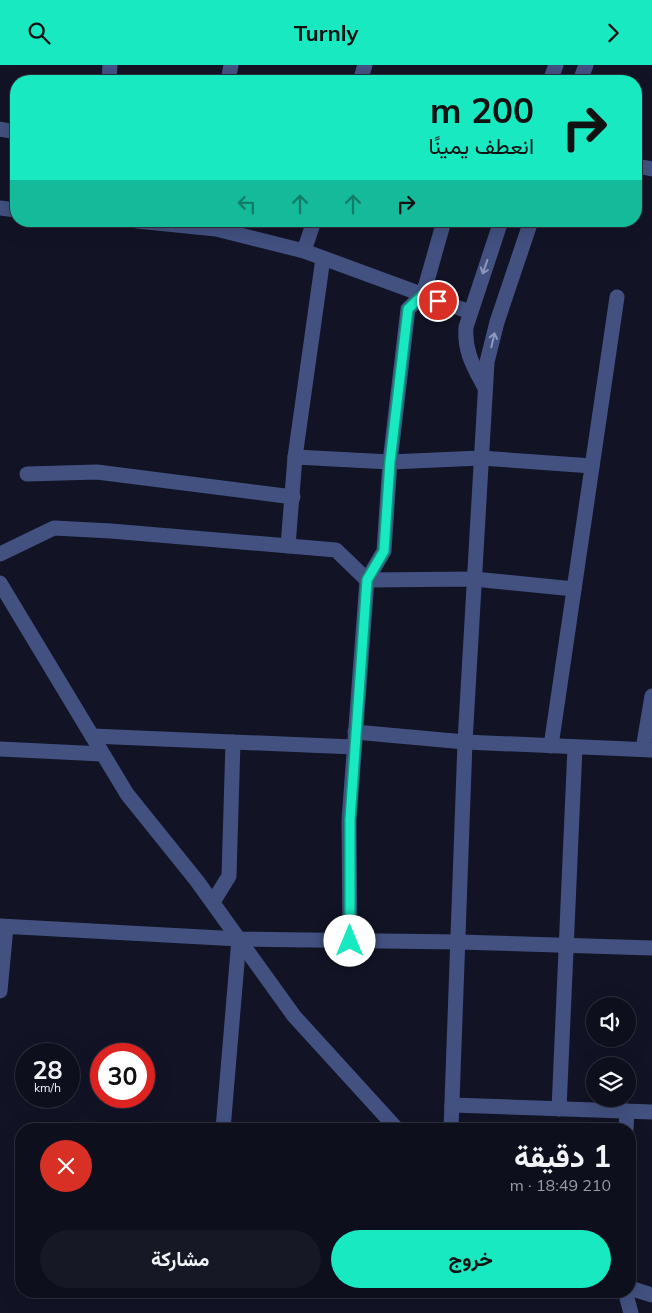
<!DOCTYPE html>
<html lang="ar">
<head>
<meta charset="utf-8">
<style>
  :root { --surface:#0e0f1c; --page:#171825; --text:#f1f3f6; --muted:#9b9ca3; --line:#2e2f3b; --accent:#19e9c1 }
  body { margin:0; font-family:Mulish,Vazirmatn,sans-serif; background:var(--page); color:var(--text); direction:rtl; height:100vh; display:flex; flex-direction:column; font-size:19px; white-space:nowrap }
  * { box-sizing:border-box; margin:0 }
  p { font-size:16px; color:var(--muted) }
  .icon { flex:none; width:28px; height:28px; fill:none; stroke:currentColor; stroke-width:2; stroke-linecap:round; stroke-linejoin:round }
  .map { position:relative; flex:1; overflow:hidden; direction:ltr }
  .side { position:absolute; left:15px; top:1058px; width:621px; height:175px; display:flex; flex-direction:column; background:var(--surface); border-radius:20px; box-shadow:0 5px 20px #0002,0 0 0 1px var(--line); direction:rtl }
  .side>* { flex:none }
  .top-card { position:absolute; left:10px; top:10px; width:632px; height:152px; border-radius:20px; box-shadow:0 5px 20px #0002,0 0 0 1px var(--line); direction:rtl; background:#19e9c1; color:#111; overflow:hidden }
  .buttons { position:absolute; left:586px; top:932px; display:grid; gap:10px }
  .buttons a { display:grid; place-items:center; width:50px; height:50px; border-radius:50%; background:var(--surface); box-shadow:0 5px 20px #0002,0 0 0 1px var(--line); font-size:25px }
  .speed { position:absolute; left:15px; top:978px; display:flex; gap:10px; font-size:25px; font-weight:700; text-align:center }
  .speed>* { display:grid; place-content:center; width:65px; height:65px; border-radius:50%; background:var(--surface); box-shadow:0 5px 20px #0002,0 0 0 1px var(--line); line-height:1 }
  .speed small { font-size:12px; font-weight:400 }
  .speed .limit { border:8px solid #d22; background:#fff; color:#111 }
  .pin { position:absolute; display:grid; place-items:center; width:42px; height:42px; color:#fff; margin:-21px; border:2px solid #fff; border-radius:50%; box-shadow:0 1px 5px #0007 }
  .me { position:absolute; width:55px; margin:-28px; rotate:0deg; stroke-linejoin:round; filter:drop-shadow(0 0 4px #0008) }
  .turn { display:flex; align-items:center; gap:18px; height:105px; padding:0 25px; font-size:22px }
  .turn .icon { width:65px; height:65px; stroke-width:2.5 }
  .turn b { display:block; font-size:35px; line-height:42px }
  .lanes { display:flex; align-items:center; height:48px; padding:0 25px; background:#0003; justify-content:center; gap:25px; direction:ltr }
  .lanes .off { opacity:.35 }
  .round { display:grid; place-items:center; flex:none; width:52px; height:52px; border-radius:26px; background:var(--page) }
  .headline { display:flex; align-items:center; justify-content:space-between; height:85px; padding:0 25px }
  h1 { font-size:30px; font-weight:700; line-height:38px }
  .primary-button { display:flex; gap:10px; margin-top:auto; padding:10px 25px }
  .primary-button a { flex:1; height:58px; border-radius:30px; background:var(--accent); color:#111; font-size:20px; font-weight:700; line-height:58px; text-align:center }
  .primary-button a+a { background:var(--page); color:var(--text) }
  header { display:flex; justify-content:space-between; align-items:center; height:65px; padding:0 25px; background:var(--accent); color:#111; font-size:22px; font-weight:700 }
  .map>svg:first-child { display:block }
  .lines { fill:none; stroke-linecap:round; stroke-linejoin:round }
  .minor { stroke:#425180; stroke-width:15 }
  .oneway { stroke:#8e98be }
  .route-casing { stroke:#10977d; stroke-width:12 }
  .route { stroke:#19e9c1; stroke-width:9 }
</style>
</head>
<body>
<header><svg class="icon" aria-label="forward" viewBox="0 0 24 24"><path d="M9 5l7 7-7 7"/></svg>Turnly<svg class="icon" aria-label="search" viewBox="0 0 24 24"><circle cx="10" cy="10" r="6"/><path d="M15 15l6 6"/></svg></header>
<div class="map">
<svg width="652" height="1248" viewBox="0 0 652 1248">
  <rect width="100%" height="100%" fill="#121426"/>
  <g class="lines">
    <g class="minor">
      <path d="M109 16 110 0"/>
      <path d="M228 16 231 0"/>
      <path d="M360 16 365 0"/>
      <path d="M550 16 556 0"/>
      <path d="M580 16 586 0"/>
      <path d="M0 64 16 67"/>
      <path d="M636 101 652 104"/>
      <path d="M0 143 16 145"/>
      <path d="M137 156 216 164 304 186 470 247"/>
      <path d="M304 186 314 156"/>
      <path d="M485 323C474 302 464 287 466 262L501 156"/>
      <path d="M295 392 390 397 481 393 592 401"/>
      <path d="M27 409 97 407 293 432"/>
      <path d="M288 481 295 392 323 193"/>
      <path d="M0 489 54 463 111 466 336 485 367 515 474 514 574 524"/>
      <path d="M0 518 127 729 197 816 294 951 397 1064"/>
      <path d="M355 667 465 677 652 685"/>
      <path d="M92 671 354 682"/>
      <path d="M551 681 617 232"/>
      <path d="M0 684 102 689"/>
      <path d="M643 684 652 631"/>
      <path d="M213 837 229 811 233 677"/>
      <path d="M0 861 239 874 458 877 652 883"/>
      <path d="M350 876 349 755 367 515 384 486 390 397 408 244 423 230 444 156"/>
      <path d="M0 926 6 862"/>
      <path d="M452 1040 652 1047"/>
      <path d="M559 1044 575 682"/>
      <path d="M223 1064 239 874"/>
      <path d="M451 1064 465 677 487 297 497 257 531 156"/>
      <path d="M626 1064 627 1046"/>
      <path d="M630 1223 652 1230"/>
      <path d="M625 1226 631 1248"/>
    </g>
  </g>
  <defs><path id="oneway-shaft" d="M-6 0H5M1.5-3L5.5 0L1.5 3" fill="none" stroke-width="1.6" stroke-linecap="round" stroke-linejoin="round" transform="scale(1.25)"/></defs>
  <g class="oneway">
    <use href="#oneway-shaft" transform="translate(485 202) rotate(109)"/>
    <use href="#oneway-shaft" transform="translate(493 275) rotate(-77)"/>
  </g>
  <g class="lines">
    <defs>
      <path id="route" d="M350 876V755L367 515 384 486 390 397 408 244 423 230 438 236"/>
    </defs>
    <use href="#route" class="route-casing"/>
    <use href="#route" class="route"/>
  </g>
</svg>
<div class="buttons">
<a><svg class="icon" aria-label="sound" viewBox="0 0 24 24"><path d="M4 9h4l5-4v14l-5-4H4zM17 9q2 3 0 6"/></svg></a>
<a><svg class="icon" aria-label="layers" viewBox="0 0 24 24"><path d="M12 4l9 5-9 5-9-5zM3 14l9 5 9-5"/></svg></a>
</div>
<div class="speed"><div>28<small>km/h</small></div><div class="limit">30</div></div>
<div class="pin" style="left:438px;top:236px;background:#d93025"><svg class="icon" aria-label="arrive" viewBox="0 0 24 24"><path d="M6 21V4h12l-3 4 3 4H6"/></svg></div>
<svg class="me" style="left:350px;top:876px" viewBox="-20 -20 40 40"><circle r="19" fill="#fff"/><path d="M0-13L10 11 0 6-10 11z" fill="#19e9c1"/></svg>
<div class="top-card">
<div class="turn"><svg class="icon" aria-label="right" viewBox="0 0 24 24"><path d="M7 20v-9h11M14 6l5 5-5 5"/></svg><div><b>200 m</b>انعطف يمينًا</div></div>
<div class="lanes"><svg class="icon off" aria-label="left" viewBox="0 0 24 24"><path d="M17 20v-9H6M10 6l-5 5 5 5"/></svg><svg class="icon off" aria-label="ahead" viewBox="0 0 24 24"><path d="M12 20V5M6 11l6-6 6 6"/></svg><svg class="icon off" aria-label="ahead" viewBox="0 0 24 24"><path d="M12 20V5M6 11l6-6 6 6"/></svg><svg class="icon" aria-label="right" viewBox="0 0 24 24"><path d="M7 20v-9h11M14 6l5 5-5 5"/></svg></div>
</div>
<section class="side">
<div class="headline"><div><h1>1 دقيقة</h1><p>210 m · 18:49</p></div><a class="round" style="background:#d93025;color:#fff"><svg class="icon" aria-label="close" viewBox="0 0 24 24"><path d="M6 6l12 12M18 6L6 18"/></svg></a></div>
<div class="primary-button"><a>خروج</a><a>مشاركة</a></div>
</section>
</div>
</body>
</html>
